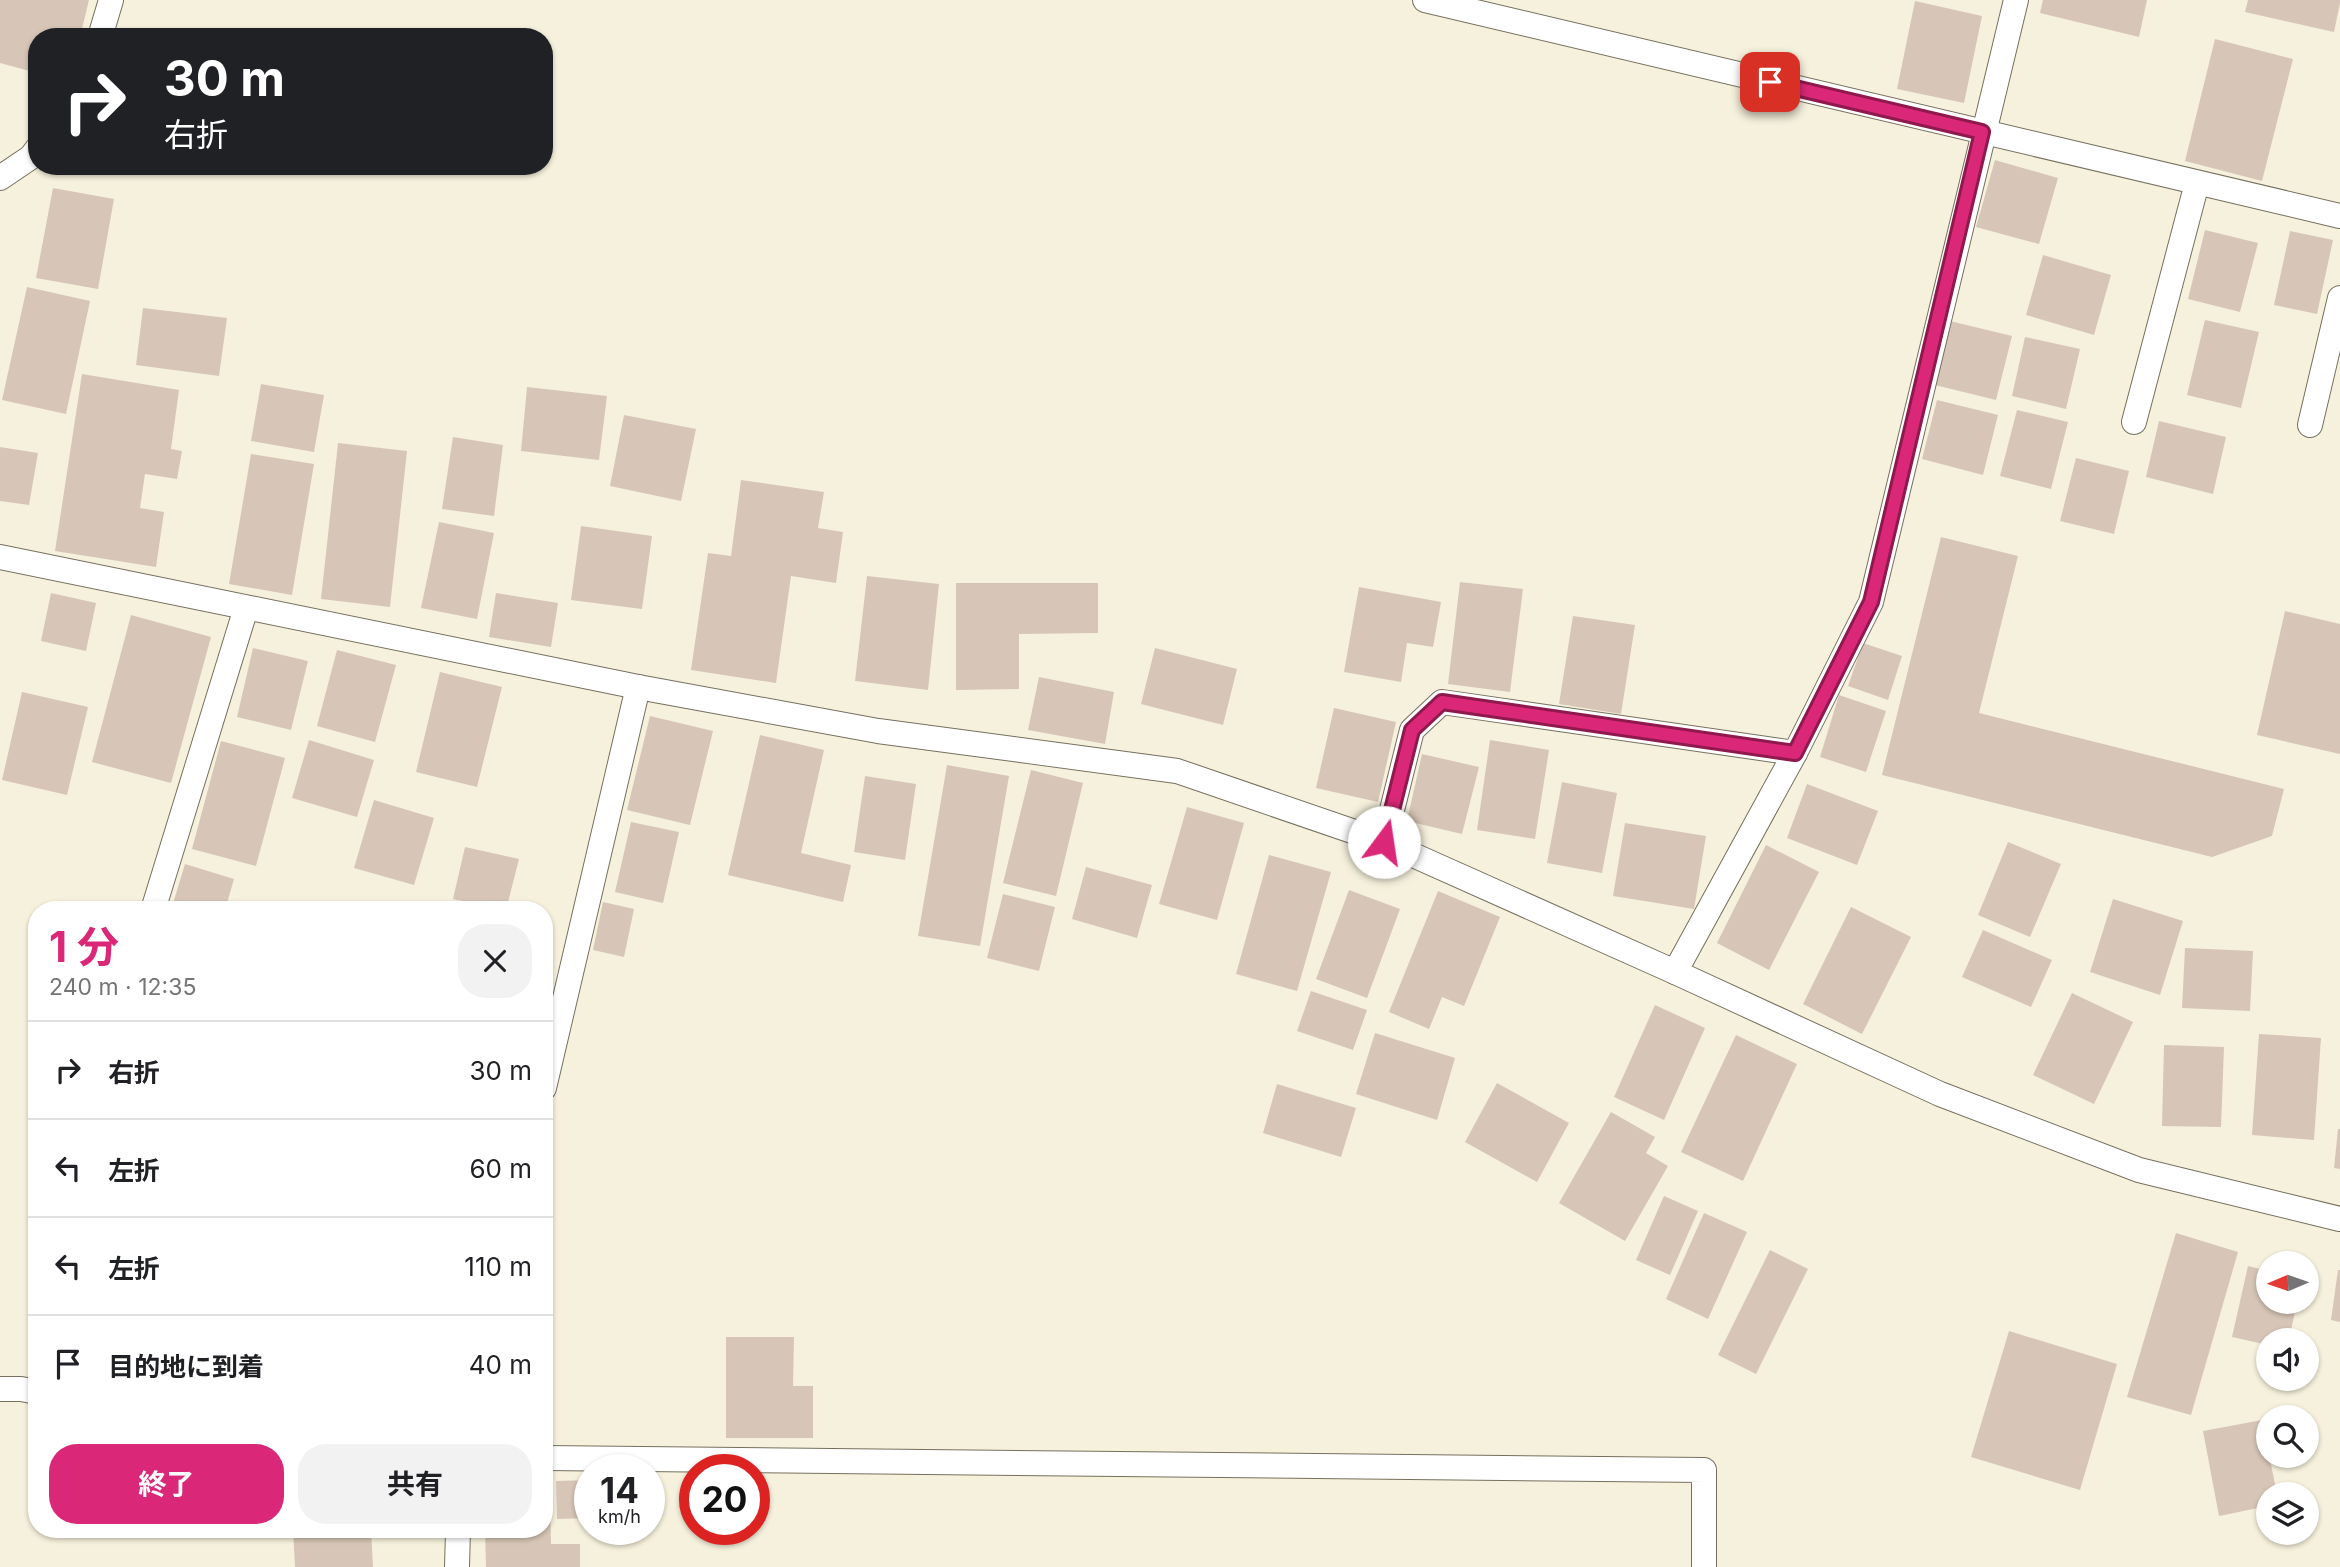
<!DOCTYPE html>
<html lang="ja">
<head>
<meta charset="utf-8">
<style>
  :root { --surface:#fff; --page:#f2f2f2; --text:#202124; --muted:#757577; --line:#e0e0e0; --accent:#db2777 }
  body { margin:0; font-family:Inter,"Noto Sans JP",sans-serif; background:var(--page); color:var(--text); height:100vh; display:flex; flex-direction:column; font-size:26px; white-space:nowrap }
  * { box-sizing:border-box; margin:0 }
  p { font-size:23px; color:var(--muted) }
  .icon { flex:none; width:38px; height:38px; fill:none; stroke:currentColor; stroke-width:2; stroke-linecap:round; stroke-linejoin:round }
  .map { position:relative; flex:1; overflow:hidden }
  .panel { position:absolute; left:28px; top:901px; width:525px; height:637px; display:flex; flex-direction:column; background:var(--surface); border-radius:28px; box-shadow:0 2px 5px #0004 }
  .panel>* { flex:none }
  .banner { position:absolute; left:28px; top:28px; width:525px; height:147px; border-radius:28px; box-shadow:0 2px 5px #0004; background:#202124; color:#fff; overflow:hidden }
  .needle { width:46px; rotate:268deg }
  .fabs { position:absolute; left:2256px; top:1251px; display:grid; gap:14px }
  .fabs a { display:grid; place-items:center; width:63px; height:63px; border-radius:50%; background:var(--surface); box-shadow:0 2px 5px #0004; font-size:35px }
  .speed { position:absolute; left:574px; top:1454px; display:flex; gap:14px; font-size:35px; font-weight:700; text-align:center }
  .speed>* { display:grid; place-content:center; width:91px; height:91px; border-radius:50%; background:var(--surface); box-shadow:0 2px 5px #0004; line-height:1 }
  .speed small { font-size:18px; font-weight:400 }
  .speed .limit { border:10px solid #d22; background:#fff; color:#111 }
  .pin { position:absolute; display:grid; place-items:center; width:60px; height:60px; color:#fff; margin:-30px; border-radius:14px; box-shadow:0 4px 10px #0006 }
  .me { position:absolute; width:77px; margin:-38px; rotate:14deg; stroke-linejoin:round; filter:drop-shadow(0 0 5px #0008) }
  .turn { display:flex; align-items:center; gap:24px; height:147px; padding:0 21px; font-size:32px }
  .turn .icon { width:91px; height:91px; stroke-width:2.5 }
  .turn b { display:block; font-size:49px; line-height:60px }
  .round { display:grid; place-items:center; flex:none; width:74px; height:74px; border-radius:28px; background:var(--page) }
  .headline { display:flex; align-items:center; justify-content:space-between; height:119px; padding:0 21px }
  h1 { font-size:42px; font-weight:700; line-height:52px; color:var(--accent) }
  .cta { display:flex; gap:14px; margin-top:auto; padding:14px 21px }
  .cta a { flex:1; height:80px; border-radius:28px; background:var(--accent); color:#fff; font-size:28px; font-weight:700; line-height:80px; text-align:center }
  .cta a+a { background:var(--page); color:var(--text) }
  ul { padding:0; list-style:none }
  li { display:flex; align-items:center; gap:21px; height:98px; padding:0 21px; border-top:2px solid var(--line) }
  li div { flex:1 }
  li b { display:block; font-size:26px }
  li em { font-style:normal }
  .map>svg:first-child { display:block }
  .building { fill:#d7c6b7 }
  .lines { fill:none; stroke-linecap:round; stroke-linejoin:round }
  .lane-casing { stroke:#75705e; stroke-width:26 }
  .lane { stroke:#fff; stroke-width:24 }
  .route-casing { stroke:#8e194d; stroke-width:18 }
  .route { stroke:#db2777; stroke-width:12 }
</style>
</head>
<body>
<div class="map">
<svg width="2340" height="1567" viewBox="0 0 2340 1567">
  <rect width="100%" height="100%" fill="#f6f1dc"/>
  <g class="building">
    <path d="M0 0H89L80 37H37V73L0 63Z"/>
    <path d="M2043 0H2147L2139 37 2040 13Z"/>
    <path d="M2248 0H2340V3L2334 32 2245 12Z"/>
    <path d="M1915 1 1982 16 1964 103 1897 89Z"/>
    <path d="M2215 39 2293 59 2262 181 2185 161Z"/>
    <path d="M1995 160 2058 178 2039 244 1976 227Z"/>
    <path d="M53 188 114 199 98 289 36 278Z"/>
    <path d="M2205 230 2258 243 2240 312 2188 299Z"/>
    <path d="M2290 231 2333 240 2317 314 2274 305Z"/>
    <path d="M2043 255 2111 275 2094 335 2026 315Z"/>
    <path d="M27 287 90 301 66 414 2 400Z"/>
    <path d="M143 308 227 318 219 376 136 365Z"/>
    <path d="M2205 320 2259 332 2241 408 2187 395Z"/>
    <path d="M1950 321 2012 336 1996 400 1935 385Z"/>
    <path d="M2025 337 2080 349 2066 409 2012 396Z"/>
    <path d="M82 374 179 390 171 449 182 451 177 479 145 474 140 508 164 512 156 567 55 551Z"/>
    <path d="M261 384 324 395 314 452 251 441Z"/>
    <path d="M527 387 607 396 599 460 521 451Z"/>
    <path d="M1937 400 1998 415 1983 475 1922 459Z"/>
    <path d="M2017 410 2068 422 2051 489 2000 476Z"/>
    <path d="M624 415 696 429 681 501 610 486Z"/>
    <path d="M2159 421 2226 437 2213 494 2146 477Z"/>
    <path d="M453 437 503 445 494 516 442 509Z"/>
    <path d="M338 443 407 451 390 607 321 599Z"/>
    <path d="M0 447 38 453 29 505 0 501Z"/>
    <path d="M251 454 314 464 292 595 229 584Z"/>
    <path d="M2076 458 2129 471 2114 534 2060 521Z"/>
    <path d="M741 480 824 492 818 528 843 532 836 583 791 576 776 683 691 670 708 553 731 556Z"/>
    <path d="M439 522 494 533 477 619 421 608Z"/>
    <path d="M581 526 652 536 642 609 571 600Z"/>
    <path d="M1941 537 2018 556 1979 713 2284 789 2272 836 2212 857 1882 775Z"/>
    <path d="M867 576 939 584 928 690 855 681Z"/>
    <path d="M1460 582 1523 589 1510 692 1448 684Z"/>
    <path d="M956 583H1098V633L1019 634V689L956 690Z"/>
    <path d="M1359 587 1441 602 1433 647 1407 643 1401 682 1344 672Z"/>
    <path d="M51 593 96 603 86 651 41 641Z"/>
    <path d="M496 593 558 603 551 647 489 637Z"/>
    <path d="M2285 611 2340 624V754L2257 735Z"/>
    <path d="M131 615 211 637 171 783 92 762Z"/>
    <path d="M1573 616 1635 625 1621 714 1559 704Z"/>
    <path d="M1863 643 1902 656 1888 700 1848 686Z"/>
    <path d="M253 648 308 661 291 730 237 717Z"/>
    <path d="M1155 648 1237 669 1223 725 1141 704Z"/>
    <path d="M337 650 396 665 375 742 317 726Z"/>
    <path d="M440 672 502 687 477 787 416 772Z"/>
    <path d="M1039 677 1114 692 1105 744 1028 730Z"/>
    <path d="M22 692 88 707 67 795 2 780Z"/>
    <path d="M1839 695 1886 711 1866 772 1820 757Z"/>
    <path d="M1334 708 1396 722 1378 802 1316 788Z"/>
    <path d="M650 716 713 731 690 825 627 810Z"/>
    <path d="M760 735 824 750 801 853 851 865 843 902 728 875Z"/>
    <path d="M309 740 374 760 357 817 292 798Z"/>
    <path d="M1490 740 1549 750 1535 839 1477 830Z"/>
    <path d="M221 741 285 758 256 866 192 849Z"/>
    <path d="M1422 754 1479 767 1462 834 1407 821Z"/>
    <path d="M947 765 1009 776 980 946 918 936Z"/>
    <path d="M1031 770 1083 783 1056 896 1003 883Z"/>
    <path d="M865 776 916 784 905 860 854 852Z"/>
    <path d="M1562 782 1617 793 1602 873 1547 863Z"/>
    <path d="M1807 784 1878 811 1857 865 1787 838Z"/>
    <path d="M374 800 434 818 414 885 354 868Z"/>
    <path d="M1187 807 1244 823 1217 920 1159 904Z"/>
    <path d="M631 822 679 832 663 903 615 892Z"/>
    <path d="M1625 823 1706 836 1694 909 1613 896Z"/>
    <path d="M2008 842 2061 864 2030 937 1978 915Z"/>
    <path d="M1766 845 1819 872 1769 970 1717 943Z"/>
    <path d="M465 847 519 859 506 910 453 899Z"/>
    <path d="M1269 855 1331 872 1297 991 1236 974Z"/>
    <path d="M185 864 234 879 225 910H171Z"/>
    <path d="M1086 867 1152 885 1137 938 1072 919Z"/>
    <path d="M1349 890 1400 909 1367 998 1316 979Z"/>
    <path d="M1438 891 1500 917 1464 1006 1442 997 1429 1029 1389 1012Z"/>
    <path d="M1003 894 1055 907 1039 971 987 958Z"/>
    <path d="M2113 899 2183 921 2160 995 2090 972Z"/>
    <path d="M603 902 634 909 624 957 593 950Z"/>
    <path d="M1851 907 1911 937 1862 1034 1803 1004Z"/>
    <path d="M1983 930 2052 960 2031 1007 1962 977Z"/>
    <path d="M2185 948 2253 951 2250 1011 2182 1008Z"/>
    <path d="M1311 991 1367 1010 1353 1050 1297 1031Z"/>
    <path d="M2072 993 2133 1022 2094 1104 2033 1075Z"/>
    <path d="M1655 1005 1705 1028 1664 1120 1614 1097Z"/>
    <path d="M1375 1033 1455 1058 1437 1120 1356 1094Z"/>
    <path d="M2259 1034 2321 1038 2314 1140 2252 1135Z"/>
    <path d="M1736 1035 1797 1064 1743 1181 1681 1152Z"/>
    <path d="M2164 1045 2224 1047 2221 1127 2162 1126Z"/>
    <path d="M1497 1083 1569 1123 1537 1182 1465 1142Z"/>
    <path d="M1277 1084 1356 1108 1341 1157 1263 1133Z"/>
    <path d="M1611 1112 1655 1137 1646 1153 1668 1166 1625 1241 1559 1203Z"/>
    <path d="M2338 1129H2340V1169L2334 1168Z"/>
    <path d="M1664 1196 1698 1211 1670 1275 1636 1260Z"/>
    <path d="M1704 1213 1747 1232 1708 1319 1666 1299Z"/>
    <path d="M2176 1233 2238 1252 2191 1415 2127 1397Z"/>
    <path d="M1770 1250 1808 1269 1756 1374 1718 1355Z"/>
    <path d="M2248 1266 2268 1271V1302H2297L2289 1340H2268V1345L2232 1337Z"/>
    <path d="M2338 1270H2340V1322L2331 1320Z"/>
    <path d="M2009 1331 2117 1364 2080 1490 1971 1457Z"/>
    <path d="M726 1337H794L793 1386H813V1438H726Z"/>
    <path d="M2262 1420 2277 1494H2268V1506L2219 1516 2203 1431Z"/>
    <path d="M590 1480V1518L557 1519 556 1481Z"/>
    <path d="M544 1492H550L551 1544H580V1567H486L485 1530H544Z"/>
    <path d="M293 1530H371L373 1567H295Z"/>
  </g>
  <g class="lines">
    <defs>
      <g id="lane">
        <path d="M1425 0 2340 216"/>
        <path d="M100 37 111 0"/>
        <path d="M0 178 31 157 37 149"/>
        <path d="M2134 422 2197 183"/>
        <path d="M2310 425 2340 298"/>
        <path d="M0 557 638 687 878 731 1177 771 1384 842 1675 972 1940 1094 2139 1170 2340 1219"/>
        <path d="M1384 842 1412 730 1442 702 1795 753"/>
        <path d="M153 910 246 608"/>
        <path d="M1675 972 1795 753 1871 602 2016 0"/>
        <path d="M544 1088 638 687"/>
        <path d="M0 1389H21L37 1392"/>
        <path d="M544 1458 1704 1470V1567"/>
        <path d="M457 1567 458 1530"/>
      </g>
    </defs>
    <use href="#lane" class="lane-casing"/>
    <use href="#lane" class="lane"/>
  </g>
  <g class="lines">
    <defs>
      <path id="route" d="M1384 842 1412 730 1442 702 1795 753 1871 602 1982 132 1770 82"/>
    </defs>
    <use href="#route" class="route-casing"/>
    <use href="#route" class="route"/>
  </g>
</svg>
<div class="fabs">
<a><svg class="needle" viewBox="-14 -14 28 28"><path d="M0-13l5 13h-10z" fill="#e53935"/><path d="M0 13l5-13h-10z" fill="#757577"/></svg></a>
<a><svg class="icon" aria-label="sound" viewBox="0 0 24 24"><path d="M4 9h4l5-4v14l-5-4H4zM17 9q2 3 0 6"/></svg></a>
<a><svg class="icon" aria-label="search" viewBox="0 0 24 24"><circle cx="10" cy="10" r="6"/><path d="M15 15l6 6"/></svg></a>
<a><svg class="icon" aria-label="layers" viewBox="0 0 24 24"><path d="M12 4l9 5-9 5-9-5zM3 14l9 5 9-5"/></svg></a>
</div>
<div class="speed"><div>14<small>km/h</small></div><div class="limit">20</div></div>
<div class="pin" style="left:1770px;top:82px;background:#d93025"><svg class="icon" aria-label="arrive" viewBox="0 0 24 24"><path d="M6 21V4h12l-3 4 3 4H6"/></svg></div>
<svg class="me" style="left:1384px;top:842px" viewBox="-20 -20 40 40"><circle r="19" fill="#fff"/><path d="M0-13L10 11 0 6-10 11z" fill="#db2777"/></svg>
<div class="banner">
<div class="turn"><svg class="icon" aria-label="right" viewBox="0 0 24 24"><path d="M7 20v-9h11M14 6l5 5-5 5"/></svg><div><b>30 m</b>右折</div></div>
</div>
<section class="panel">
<div class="headline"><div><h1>1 分</h1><p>240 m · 12:35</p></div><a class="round"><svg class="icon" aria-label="close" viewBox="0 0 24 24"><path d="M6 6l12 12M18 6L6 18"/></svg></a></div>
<ul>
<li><svg class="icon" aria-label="right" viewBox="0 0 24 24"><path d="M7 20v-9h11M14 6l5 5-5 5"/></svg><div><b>右折</b></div><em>30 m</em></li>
<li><svg class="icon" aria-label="left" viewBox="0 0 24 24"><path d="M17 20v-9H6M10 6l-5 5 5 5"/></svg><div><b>左折</b></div><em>60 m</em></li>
<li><svg class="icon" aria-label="left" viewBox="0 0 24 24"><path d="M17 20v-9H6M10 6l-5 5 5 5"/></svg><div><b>左折</b></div><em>110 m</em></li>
<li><svg class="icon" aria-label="arrive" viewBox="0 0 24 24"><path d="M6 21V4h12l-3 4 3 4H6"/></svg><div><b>目的地に到着</b></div><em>40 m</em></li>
</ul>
<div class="cta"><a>終了</a><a>共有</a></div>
</section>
</div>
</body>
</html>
